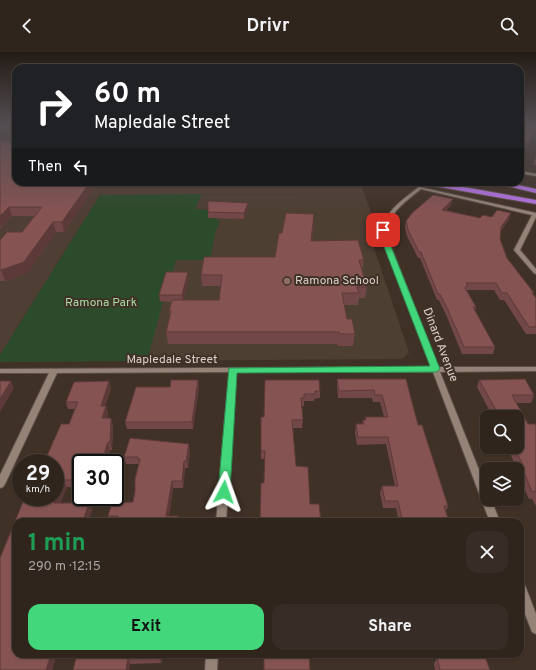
<!DOCTYPE html>
<html lang="en">
<head>
<meta charset="utf-8">
<style>
  :root { --surface:#30251d; --page:#382d26; --text:#f1f3f6; --muted:#a8a5a4; --line:#4b423b; --accent:#43d77b }
  body { margin:0; font-family:Overpass,sans-serif; background:var(--page); color:var(--text); height:100vh; display:flex; flex-direction:column; font-size:15px; white-space:nowrap }
  * { box-sizing:border-box; margin:0 }
  p { font-size:13px; color:var(--muted) }
  .icon { flex:none; width:22px; height:22px; fill:none; stroke:currentColor; stroke-width:2; stroke-linecap:round; stroke-linejoin:round }
  .map { position:relative; flex:1; overflow:hidden }
  .drawer { position:absolute; left:12px; top:466px; width:512px; height:140px; display:flex; flex-direction:column; background:var(--surface); border-radius:12px; box-shadow:0 1px 3px #0004,0 0 0 1px var(--line) }
  .drawer>* { flex:none }
  .top-card { position:absolute; left:12px; top:12px; width:512px; height:122px; border-radius:12px; box-shadow:0 1px 3px #0004,0 0 0 1px var(--line); background:#202124; color:#fff; overflow:hidden }
  .tools { position:absolute; left:480px; top:358px; display:grid; gap:8px }
  .tools a { display:grid; place-items:center; width:44px; height:44px; border-radius:8px; background:var(--surface); box-shadow:0 1px 3px #0004,0 0 0 1px var(--line); font-size:20px }
  .speed { position:absolute; left:12px; top:402px; display:flex; gap:8px; font-size:20px; font-weight:700; text-align:center }
  .speed>* { display:grid; place-content:center; width:52px; height:52px; border-radius:50%; background:var(--surface); box-shadow:0 1px 3px #0004,0 0 0 1px var(--line); line-height:1 }
  .speed small { font-size:10px; font-weight:400 }
  .speed .limit { border:2px solid #111; border-radius:6px; background:#fff; color:#111 }
  .pin { position:absolute; display:grid; place-items:center; width:34px; height:34px; color:#fff; margin:-17px; border-radius:8px; box-shadow:0 2px 6px #0006 }
  .me { position:absolute; width:44px; margin:-22px; rotate:4deg; stroke-linejoin:round; filter:drop-shadow(0 0 3px #0008) }
  .turn { display:flex; align-items:center; gap:14px; height:84px; padding:0 16px; font-size:18px }
  .turn .icon { width:52px; height:52px; stroke-width:2.5 }
  .turn b { display:block; font-size:28px; line-height:34px }
  .then { display:flex; align-items:center; height:38px; padding:0 16px; background:#0003; gap:8px; font-size:15px }
  .round { display:grid; place-items:center; flex:none; width:42px; height:42px; border-radius:12px; background:var(--page) }
  .head { display:flex; align-items:center; justify-content:space-between; height:68px; padding:0 16px }
  h1 { font-size:24px; font-weight:700; line-height:30px; color:#1e9e55 }
  .primary-button { display:flex; gap:8px; margin-top:auto; padding:8px 16px }
  .primary-button a { flex:1; height:46px; border-radius:12px; background:var(--accent); color:#111; font-size:16px; font-weight:700; line-height:46px; text-align:center }
  .primary-button a+a { background:var(--page); color:var(--text) }
  header { display:flex; justify-content:space-between; align-items:center; height:52px; padding:0 16px; background:var(--surface); font-size:18px; font-weight:700 }
  .map>svg:first-child { display:block }
  .commercial { fill:#4f3e34 }
  .education { fill:#4e3f33 }
  .green { fill:#2c4b2b }
  .lines { fill:none; stroke-linecap:round; stroke-linejoin:round }
  .minor-casing { stroke:#5c4f48; stroke-width:2 }
  .highway-casing { stroke:#5c4f48; stroke-width:2 }
  .minor { fill:#958378; fill-rule:evenodd }
  .highway { fill:#b574e5; fill-rule:evenodd }
  .wall { fill:#724747 }
  .shaded-wall { fill:#5c3a39 }
  .building { fill:#845352; stroke:#5c3a39 }
  .route { fill:#43d77b; stroke:#2c8c50 }
  .education-dot { fill:#8d6e63; stroke:#403127; stroke-width:1.5 }
  .labels { text-anchor:middle; dominant-baseline:central; stroke-width:4; stroke-linejoin:round; paint-order:stroke }
  .poi-label { font-size:12px; fill:#dad0ca; stroke:#403127; text-anchor:start }
  .park-label { font-size:12px; fill:#a7dda4; stroke:#403127 }
  .street-label { font-size:12px; fill:#dad0ca; stroke:#403127 }
</style>
</head>
<body>
<header><svg class="icon" aria-label="back" viewBox="0 0 24 24"><path d="M15 5l-7 7 7 7"/></svg>Drivr<svg class="icon" aria-label="search" viewBox="0 0 24 24"><circle cx="10" cy="10" r="6"/><path d="M15 15l6 6"/></svg></header>
<div class="map">
<svg width="536" height="618" viewBox="0 0 536 618">
  <rect width="100%" height="100%" fill="#403127"/>
  <path class="commercial" d="M16 81V130H360L364 142 100 143 0 303V87H9Z"/>
  <path class="education" d="M364 142 373 165 369 181 409 301 402 307 0 310V303L100 143Z"/>
  <path class="green" d="M202 142 195 157 221 159 217 168 220 169 215 182 210 208H176L171 226 166 227 159 250H163L147 309 0 310V303L100 143Z"/>
  <g class="lines">
    <defs>
      <g id="minor">
        <path d="M520 119 536 122V124L520 121Z"/>
        <path d="M419 135 536 161V165L520 198 536 217V222L534 221 514 198 532 163 421 137C403 152 386 161 388 187L438 315H536V319L440 320 487 438V447H491L500 470H490L433 320H236L226 470H216L229 320 57 321 5 432 3 435 0 436V423L49 321H0V317L431 315 382 187C382 160 400 150 419 135Z"/>
        <path d="M520 530 524 531 536 562V582L532 580 520 549Z"/>
        <path d="M206 602H218L217 618H205Z"/>
      </g>
      <g id="highway">
        <path d="M420 130H435L536 148V152L423 132Z"/>
        <path d="M490 130H503L536 137V141Z"/>
      </g>
    </defs>
    <use href="#minor" class="minor-casing"/>
    <use href="#highway" class="highway-casing"/>
    <use href="#minor" class="minor"/>
    <use href="#highway" class="highway"/>
  </g>
  <g class="wall">
    <path d="M0 89 16 130H136L135 133H96L64 180H56L27 221 5 229H0V188L22 180 34 164H12L1 176H0Z"/>
    <path d="M536 103V113H533Z"/>
    <path d="M451 153 446 158 480 166 492 165 509 167 501 179 500 187 507 206 534 241 533 242 536 246V282H526L504 248H500L494 238H467L476 255 475 258 495 295 493 302H462L447 265 439 248H437L420 206H418L407 184 405 175 406 169Z"/>
    <path d="M248 156 244 167 208 166V160Z"/>
    <path d="M314 172 312 189 364 208 362 218 367 235 365 246H359L358 253H344L347 267 355 282 353 294H338L337 292H168L166 280 170 265 169 259 171 250 160 249 159 243 189 227 183 248H219L221 234H202L201 223 275 205 282 181Z"/>
    <path d="M337 327H406L418 373 448 454 446 459 449 470H399L396 456H383L380 441 382 434H395L386 392 357 393 355 380 356 372H362L363 368H365V365H384L380 350H373L372 346H338L337 334Z"/>
    <path d="M198 328 199 335 193 377H127L125 370 170 335Z"/>
    <path d="M265 328 320 339V346L314 347V349H304V354H302L303 368 302 376H293L296 414 310 452 321 470 264 431 265 407H261V382L264 365Z"/>
    <path d="M479 328 534 343 531 351H516L528 372H536V454L532 447H529L518 423 519 421 507 395H517V365H493L477 335Z"/>
    <path d="M109 329 111 337 105 354H106L108 361 107 366H111L113 374 112 398H110L106 411H81V435H67L60 451H89L92 458 88 470H16V602H54L56 605 52 618H0V506L25 445H55V411H44L61 372H69L75 357H68L66 350 74 330Z"/>
    <path d="M190 400 188 416H185L183 436H173L169 464 179 470H110L108 464 133 450 135 439 139 412H126L124 405Z"/>
    <path d="M77 602H163L161 611 130 612Z"/>
    <path d="M278 602H321L320 606H309L278 604Z"/>
    <path d="M446 602H484L490 618H435L434 612 437 606 446 605Z"/>
  </g>
  <g class="shaded-wall">
    <path d="M536 80V85L520 103V98Z"/>
    <path d="M90 130H95L96 133 64 180 62 170Z"/>
    <path d="M453 147 451 153 441 163 442 158Z"/>
    <path d="M248 151V156L244 167V161Z"/>
    <path d="M9 155 12 164 1 176 0 173V164Z"/>
    <path d="M511 161 509 167 499 181 501 175Z"/>
    <path d="M314 162V172L310 199 311 189Z"/>
    <path d="M53 170 56 180 27 221 5 229 1 218Z"/>
    <path d="M188 220 189 227 183 250 182 243Z"/>
    <path d="M198 328 199 335 193 377 192 370Z"/>
    <path d="M11 329 14 336 0 360V347Z"/>
    <path d="M109 329 111 337 103 361 101 354Z"/>
    <path d="M106 354 108 361 104 374 102 366Z"/>
    <path d="M111 366 113 374 112 398 110 391Z"/>
    <path d="M108 390 110 398 106 411H101Z"/>
    <path d="M189 392 190 400 188 416 186 409Z"/>
    <path d="M184 409 185 416 183 436 182 429Z"/>
    <path d="M64 428 67 435 57 459 54 451Z"/>
    <path d="M172 429 173 436 168 470 166 464Z"/>
    <path d="M89 451 92 458 88 470H84L83 469Z"/>
    <path d="M48 602H54L56 605 52 618H46Z"/>
    <path d="M160 602H163L161 611 159 605Z"/>
    <path d="M128 605 130 612 129 618H126Z"/>
  </g>
  <g class="building">
    <path d="M520 72H536V80L520 98Z"/>
    <path d="M0 89H16V130H90L62 170H53L24 210 1 218H0V188L7 180H22L42 155H9L0 164Z"/>
    <path d="M433 143 453 147 442 158 480 166 483 163 492 165 497 158 511 161 501 175 500 187 507 206 534 241H532L536 246V275H529L507 241H502L496 231H466L468 234H466L465 236 476 255H473L495 295H464L448 258 440 242H438L421 200H419L408 178 406 169 412 161Z"/>
    <path d="M208 149 248 151 244 161 208 160Z"/>
    <path d="M286 161 314 162 311 189 358 188 364 208H359L367 235H357L359 241H342L347 267H352L355 282H339V280H166L171 259H169L172 248H219L222 223H201L204 205H275L279 181H282Z"/>
    <path d="M166 220H188L182 243H159Z"/>
    <path d="M337 327H406L418 373H422L448 454H444L449 470H431L430 467H402L398 449H385L382 434H398L388 385H358L356 372H364L363 368H366L365 365H388L382 343H375L374 338 339 339Z"/>
    <path d="M525 327 534 343H512L528 372H536V439L532 440 522 415H524L514 395H517V365H500L479 328Z"/>
    <path d="M171 328H198L192 370H125L136 335H170Z"/>
    <path d="M265 328H319L320 339H315V342H304V346H301L303 368H292L296 414 308 415 310 452H319L321 470H260L261 431H264L265 399H261V365H264Z"/>
    <path d="M0 329H11L0 347Z"/>
    <path d="M109 329 101 354H106L102 366H111L110 391 108 390 101 411H81V428H64L54 451H89L83 469H75L74 470H16V602H51L46 618H0V506L25 445H55V411H44L61 372H69L78 350H66L74 330Z"/>
    <path d="M130 386 189 392 186 409H184L182 429H172L166 464H178L177 470H116L118 464H108L112 451 133 450 135 439V427L140 407H138V405H124Z"/>
    <path d="M77 602H160L159 605H128L126 618H73Z"/>
    <path d="M279 602H309L310 618H264V604H279Z"/>
    <path d="M451 602H484L490 618H440L437 606 451 605Z"/>
  </g>
  <linearGradient id="sky" x2="0" y2="1"><stop stop-color="#231b15"/><stop offset="0.46" stop-color="#534e52"/><stop offset="1" stop-color="#534e52" stop-opacity="0"/></linearGradient>
  <rect width="536" height="158" fill="url(#sky)"/>
  <path class="route" d="M383 177 386 178 388 187 440 317 436 320 237 321 230 440 228 443 224 444 220 443 218 440 229 316 430 314 381 187 380 178Z"/>
  <circle class="education-dot" cx="287" cy="229" r="4"/>
  <g class="labels">
    <g class="poi-label">
      <text x="295" y="229">Ramona School</text>
    </g>
    <g class="park-label">
      <text x="101" y="251">Ramona Park</text>
    </g>
    <g class="street-label">
      <text transform="translate(440 293) rotate(69)">Dinard Avenue</text>
      <text x="172" y="308">Mapledale Street</text>
    </g>
  </g>
</svg>
<div class="tools">
<a><svg class="icon" aria-label="search" viewBox="0 0 24 24"><circle cx="10" cy="10" r="6"/><path d="M15 15l6 6"/></svg></a>
<a><svg class="icon" aria-label="layers" viewBox="0 0 24 24"><path d="M12 4l9 5-9 5-9-5zM3 14l9 5 9-5"/></svg></a>
</div>
<div class="speed"><div>29<small>km/h</small></div><div class="limit">30</div></div>
<div class="pin" style="left:383px;top:178px;background:#d93025"><svg class="icon" aria-label="arrive" viewBox="0 0 24 24"><path d="M6 21V4h12l-3 4 3 4H6"/></svg></div>
<svg class="me" style="left:224px;top:440px" viewBox="-20 -20 40 40"><path d="M0-17L14 15 0 8-14 15z" fill="#43d77b" stroke="#fff" stroke-width="4"/></svg>
<div class="top-card">
<div class="turn"><svg class="icon" aria-label="right" viewBox="0 0 24 24"><path d="M7 20v-9h11M14 6l5 5-5 5"/></svg><div><b>60 m</b>Mapledale Street</div></div>
<div class="then">Then<svg class="icon" aria-label="left" viewBox="0 0 24 24"><path d="M17 20v-9H6M10 6l-5 5 5 5"/></svg></div>
</div>
<section class="drawer">
<div class="head"><div><h1>1 min</h1><p>290 m · 12:15</p></div><a class="round"><svg class="icon" aria-label="close" viewBox="0 0 24 24"><path d="M6 6l12 12M18 6L6 18"/></svg></a></div>
<div class="primary-button"><a>Exit</a><a>Share</a></div>
</section>
</div>
</body>
</html>
